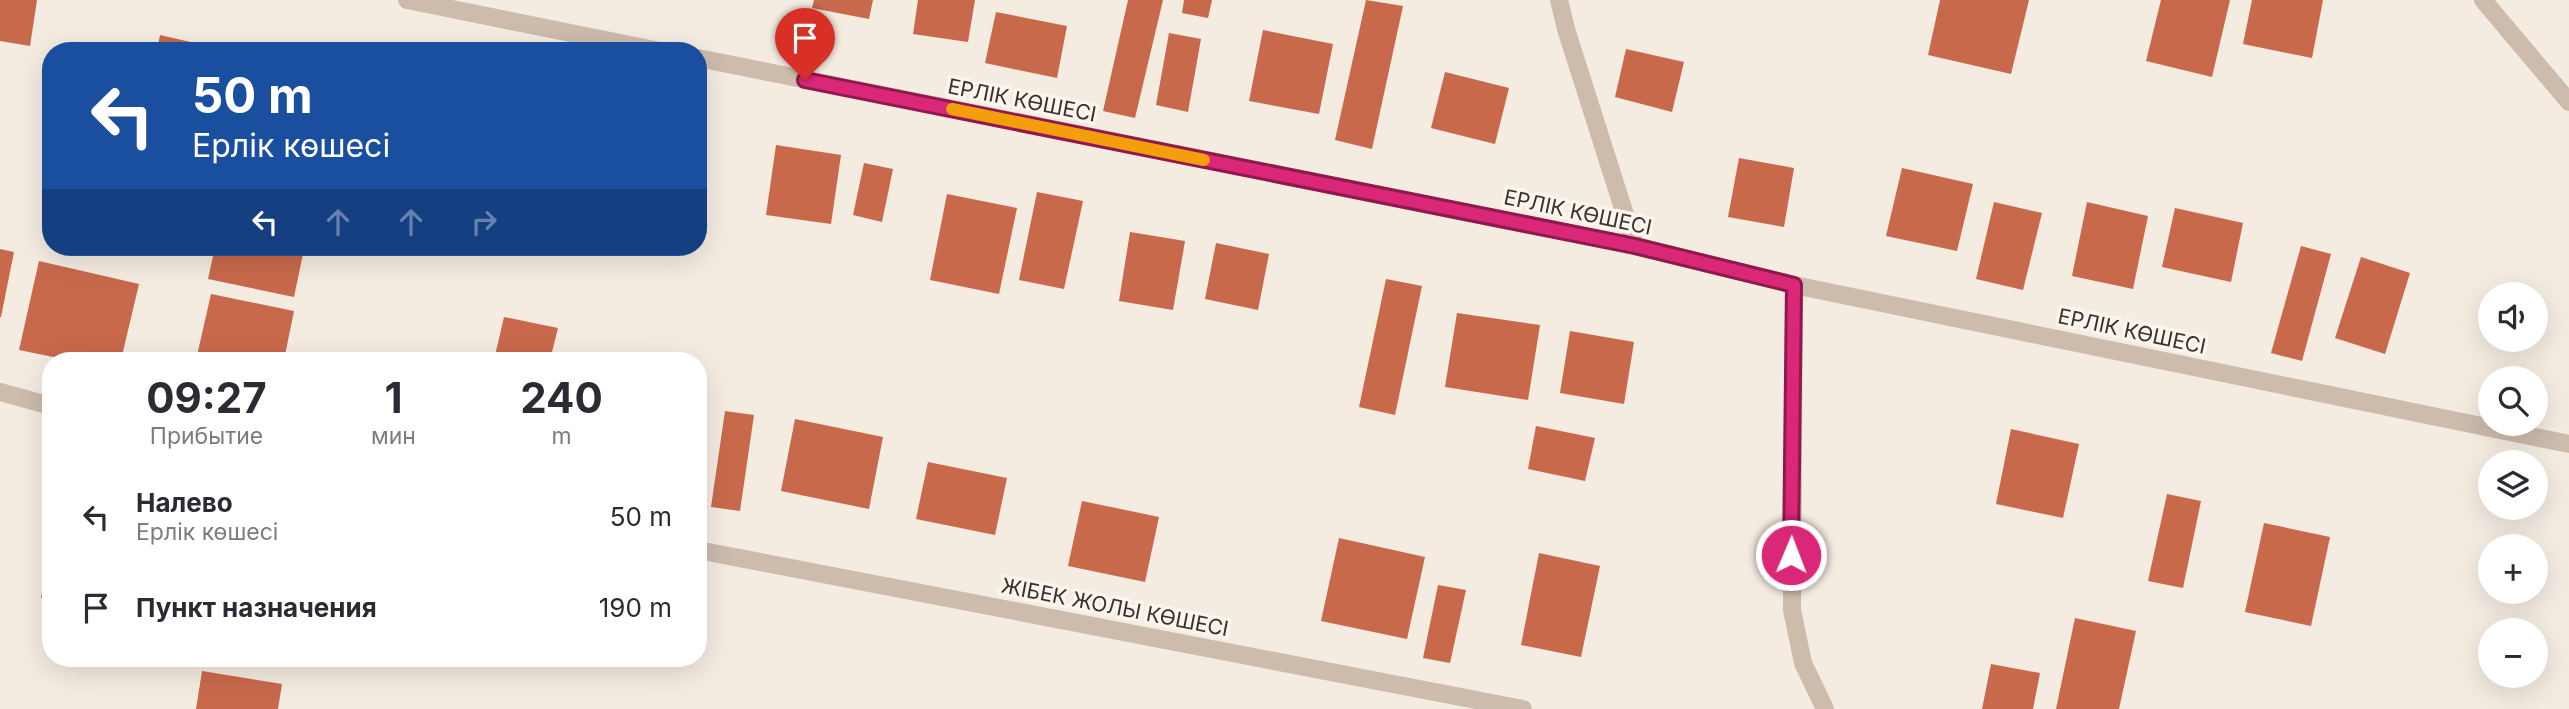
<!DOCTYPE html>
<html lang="ru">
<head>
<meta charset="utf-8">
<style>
  :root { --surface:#fff; --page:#f7f7f7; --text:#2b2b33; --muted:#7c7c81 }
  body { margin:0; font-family:Inter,sans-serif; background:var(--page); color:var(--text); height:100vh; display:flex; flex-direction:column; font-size:26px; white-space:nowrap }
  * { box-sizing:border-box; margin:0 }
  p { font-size:23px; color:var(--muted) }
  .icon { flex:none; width:38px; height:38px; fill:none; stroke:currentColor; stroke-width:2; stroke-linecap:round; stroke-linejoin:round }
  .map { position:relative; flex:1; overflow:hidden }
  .drawer { position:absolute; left:42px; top:352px; width:665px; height:315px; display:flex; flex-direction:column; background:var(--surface); border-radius:28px; box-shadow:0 7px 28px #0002 }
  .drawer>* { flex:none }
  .guide { position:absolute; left:42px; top:42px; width:665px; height:214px; border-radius:28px; box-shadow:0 7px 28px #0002; background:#1a4fa0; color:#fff; overflow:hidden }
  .fabs { position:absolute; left:2478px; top:282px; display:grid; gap:14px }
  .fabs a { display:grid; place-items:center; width:70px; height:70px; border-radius:50%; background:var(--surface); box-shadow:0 7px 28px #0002; font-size:35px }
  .pin { position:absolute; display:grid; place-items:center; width:60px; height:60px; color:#fff; margin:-72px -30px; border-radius:50% 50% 50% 0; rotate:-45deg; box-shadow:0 0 7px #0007 }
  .pin .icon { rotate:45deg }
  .me { position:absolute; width:77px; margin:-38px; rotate:1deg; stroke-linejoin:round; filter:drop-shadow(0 0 5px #0008) }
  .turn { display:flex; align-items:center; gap:24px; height:147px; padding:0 35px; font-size:32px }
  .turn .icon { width:91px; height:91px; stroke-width:2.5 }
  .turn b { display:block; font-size:49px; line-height:60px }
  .lanes { display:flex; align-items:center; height:66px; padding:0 35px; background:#0003; justify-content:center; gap:35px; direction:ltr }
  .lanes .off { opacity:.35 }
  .eta { display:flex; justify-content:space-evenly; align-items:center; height:119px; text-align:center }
  .eta b { font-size:42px; font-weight:700; line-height:49px }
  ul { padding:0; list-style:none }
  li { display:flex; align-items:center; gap:21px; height:91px; padding:0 35px }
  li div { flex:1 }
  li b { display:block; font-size:26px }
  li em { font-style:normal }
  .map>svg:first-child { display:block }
  .building { fill:#c8694b }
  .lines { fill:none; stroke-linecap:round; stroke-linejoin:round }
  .minor { stroke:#cdbbac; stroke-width:18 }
  .route-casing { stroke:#8e194d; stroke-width:18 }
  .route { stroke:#db2777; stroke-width:12 }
  .slow { stroke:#f59e0b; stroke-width:12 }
  .labels { text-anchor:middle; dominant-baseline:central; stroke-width:7; stroke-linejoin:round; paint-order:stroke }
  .street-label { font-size:21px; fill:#3b302b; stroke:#fbf5ee }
</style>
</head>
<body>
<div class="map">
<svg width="2569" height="709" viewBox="0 0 2569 709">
  <rect width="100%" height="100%" fill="#f4ebe1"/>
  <g class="building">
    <path d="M0 0H37L30 46 0 41Z"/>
    <path d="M814 0H873L869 19 812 8Z"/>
    <path d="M918 0H975L968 42 913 34Z"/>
    <path d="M1128 0H1163L1135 118 1103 111Z"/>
    <path d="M1184 0H1212L1208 18 1182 13Z"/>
    <path d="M1366 0 1403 6 1372 149 1335 140Z"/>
    <path d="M1940 0H2029L2011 74 1928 55Z"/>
    <path d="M2161 0H2230L2212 77 2146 61Z"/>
    <path d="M2252 0H2323L2312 58 2243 44Z"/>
    <path d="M996 12 1067 26 1057 78 985 63Z"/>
    <path d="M1263 30 1333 44 1319 114 1249 101Z"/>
    <path d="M1169 33 1201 39 1188 112 1156 105Z"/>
    <path d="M160 35 195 43 194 51H157Z"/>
    <path d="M1626 49 1684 62 1672 112 1615 97Z"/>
    <path d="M1445 72 1509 88 1495 144 1431 128Z"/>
    <path d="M776 145 841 155 831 224 766 215Z"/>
    <path d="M1739 158 1794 168 1784 227 1728 217Z"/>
    <path d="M864 163 893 169 882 222 853 215Z"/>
    <path d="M1902 168 1973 184 1957 251 1886 236Z"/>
    <path d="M1037 192 1083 201 1064 289 1019 280Z"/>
    <path d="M947 194 1017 208 999 294 930 280Z"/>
    <path d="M1994 202 2042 213 2023 290 1976 279Z"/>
    <path d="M2087 202 2148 216 2133 289 2072 276Z"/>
    <path d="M2175 208 2243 223 2231 282 2162 267Z"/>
    <path d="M1130 232 1185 241 1173 310 1119 301Z"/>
    <path d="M1216 243 1269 254 1258 310 1205 299Z"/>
    <path d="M2301 246 2331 254 2302 361 2271 353Z"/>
    <path d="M215 247H270L303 254 294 297 208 279Z"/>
    <path d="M0 249 14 252 1 317H0Z"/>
    <path d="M2361 257 2410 273 2385 354 2335 338Z"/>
    <path d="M39 261 139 284 121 360H68L19 350Z"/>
    <path d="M1386 279 1422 286 1395 415 1359 407Z"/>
    <path d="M211 294 294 311 284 360H196Z"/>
    <path d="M1457 313 1540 325 1528 400 1445 387Z"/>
    <path d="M504 317 558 328 550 360H494Z"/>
    <path d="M1570 331 1634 342 1624 404 1560 393Z"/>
    <path d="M725 411 754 415 740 511 711 507Z"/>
    <path d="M795 419 883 437 869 509 781 491Z"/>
    <path d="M1536 426 1595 438 1585 481 1528 469Z"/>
    <path d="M2011 429 2079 444 2063 518 1996 504Z"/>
    <path d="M928 462 1007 478 995 535 916 519Z"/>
    <path d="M2167 494 2201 501 2183 588 2148 581Z"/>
    <path d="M1082 501 1159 517 1145 582 1068 566Z"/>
    <path d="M2264 523 2330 537 2311 626 2245 612Z"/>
    <path d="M1339 538 1425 557 1407 639 1321 621Z"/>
    <path d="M49 552H51V599L41 598Z"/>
    <path d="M1539 553 1600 566 1581 657 1521 645Z"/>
    <path d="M1438 585 1466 590 1450 663 1423 658Z"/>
    <path d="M2075 618 2136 631 2119 709H2056Z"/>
    <path d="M1991 664 2040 673 2033 709H1982Z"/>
    <path d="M202 671 282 684 278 709H196Z"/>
  </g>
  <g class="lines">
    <g class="minor">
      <path d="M407 0 660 51"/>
      <path d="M1559 0 1566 29 1635 246"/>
      <path d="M2483 0 2569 102"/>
      <path d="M698 58 1635 246 1794 285 2569 444"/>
      <path d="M1794 285 1792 610 1803 663 1825 709"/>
      <path d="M0 392 51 406"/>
      <path d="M698 550 1523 709"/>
    </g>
  </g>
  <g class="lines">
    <defs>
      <path id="route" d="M805 80 1635 246 1794 285 1791 555"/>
    </defs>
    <use href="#route" class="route-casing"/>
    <use href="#route" class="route"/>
    <path class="slow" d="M952 109 1204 160"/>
  </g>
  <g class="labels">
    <g class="street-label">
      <text transform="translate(1022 100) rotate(11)">ЕРЛІК КӨШЕСІ</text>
      <text transform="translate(1578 212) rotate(12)">ЕРЛІК КӨШЕСІ</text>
      <text transform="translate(2132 331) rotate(12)">ЕРЛІК КӨШЕСІ</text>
      <text transform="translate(1115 607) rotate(11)">ЖІБЕК ЖОЛЫ КӨШЕСІ</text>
    </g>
  </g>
</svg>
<div class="fabs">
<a><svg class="icon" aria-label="sound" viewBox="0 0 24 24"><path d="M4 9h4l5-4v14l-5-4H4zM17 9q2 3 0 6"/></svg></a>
<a><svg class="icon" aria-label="search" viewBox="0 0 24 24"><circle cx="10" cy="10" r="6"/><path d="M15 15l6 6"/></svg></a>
<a><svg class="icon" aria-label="layers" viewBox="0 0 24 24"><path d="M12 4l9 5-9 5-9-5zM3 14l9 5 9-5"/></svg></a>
<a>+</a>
<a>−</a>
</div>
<div class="pin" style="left:805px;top:80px;background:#d93025"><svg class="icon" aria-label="arrive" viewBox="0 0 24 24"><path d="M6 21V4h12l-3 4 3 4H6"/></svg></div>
<svg class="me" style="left:1791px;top:555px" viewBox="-20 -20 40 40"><circle r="17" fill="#db2777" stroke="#fff" stroke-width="3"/><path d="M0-11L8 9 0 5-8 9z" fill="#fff"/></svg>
<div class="guide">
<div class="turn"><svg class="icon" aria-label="left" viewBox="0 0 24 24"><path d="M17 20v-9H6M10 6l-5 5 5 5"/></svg><div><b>50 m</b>Ерлік көшесі</div></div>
<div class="lanes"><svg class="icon" aria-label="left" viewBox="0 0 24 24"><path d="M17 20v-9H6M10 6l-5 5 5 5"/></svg><svg class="icon off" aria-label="ahead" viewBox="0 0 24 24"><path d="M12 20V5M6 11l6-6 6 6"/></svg><svg class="icon off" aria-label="ahead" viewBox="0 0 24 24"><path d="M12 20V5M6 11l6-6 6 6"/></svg><svg class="icon off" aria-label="right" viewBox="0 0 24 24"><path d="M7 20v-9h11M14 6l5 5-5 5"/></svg></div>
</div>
<section class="drawer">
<div class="eta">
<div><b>09:27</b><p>Прибытие</p></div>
<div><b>1</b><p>мин</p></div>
<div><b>240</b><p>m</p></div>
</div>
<ul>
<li><svg class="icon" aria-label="left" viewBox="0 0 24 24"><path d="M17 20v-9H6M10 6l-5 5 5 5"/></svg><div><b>Налево</b><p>Ерлік көшесі</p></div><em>50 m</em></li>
<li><svg class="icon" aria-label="arrive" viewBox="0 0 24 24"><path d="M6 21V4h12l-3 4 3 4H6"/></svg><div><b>Пункт назначения</b></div><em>190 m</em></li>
</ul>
</section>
</div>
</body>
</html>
